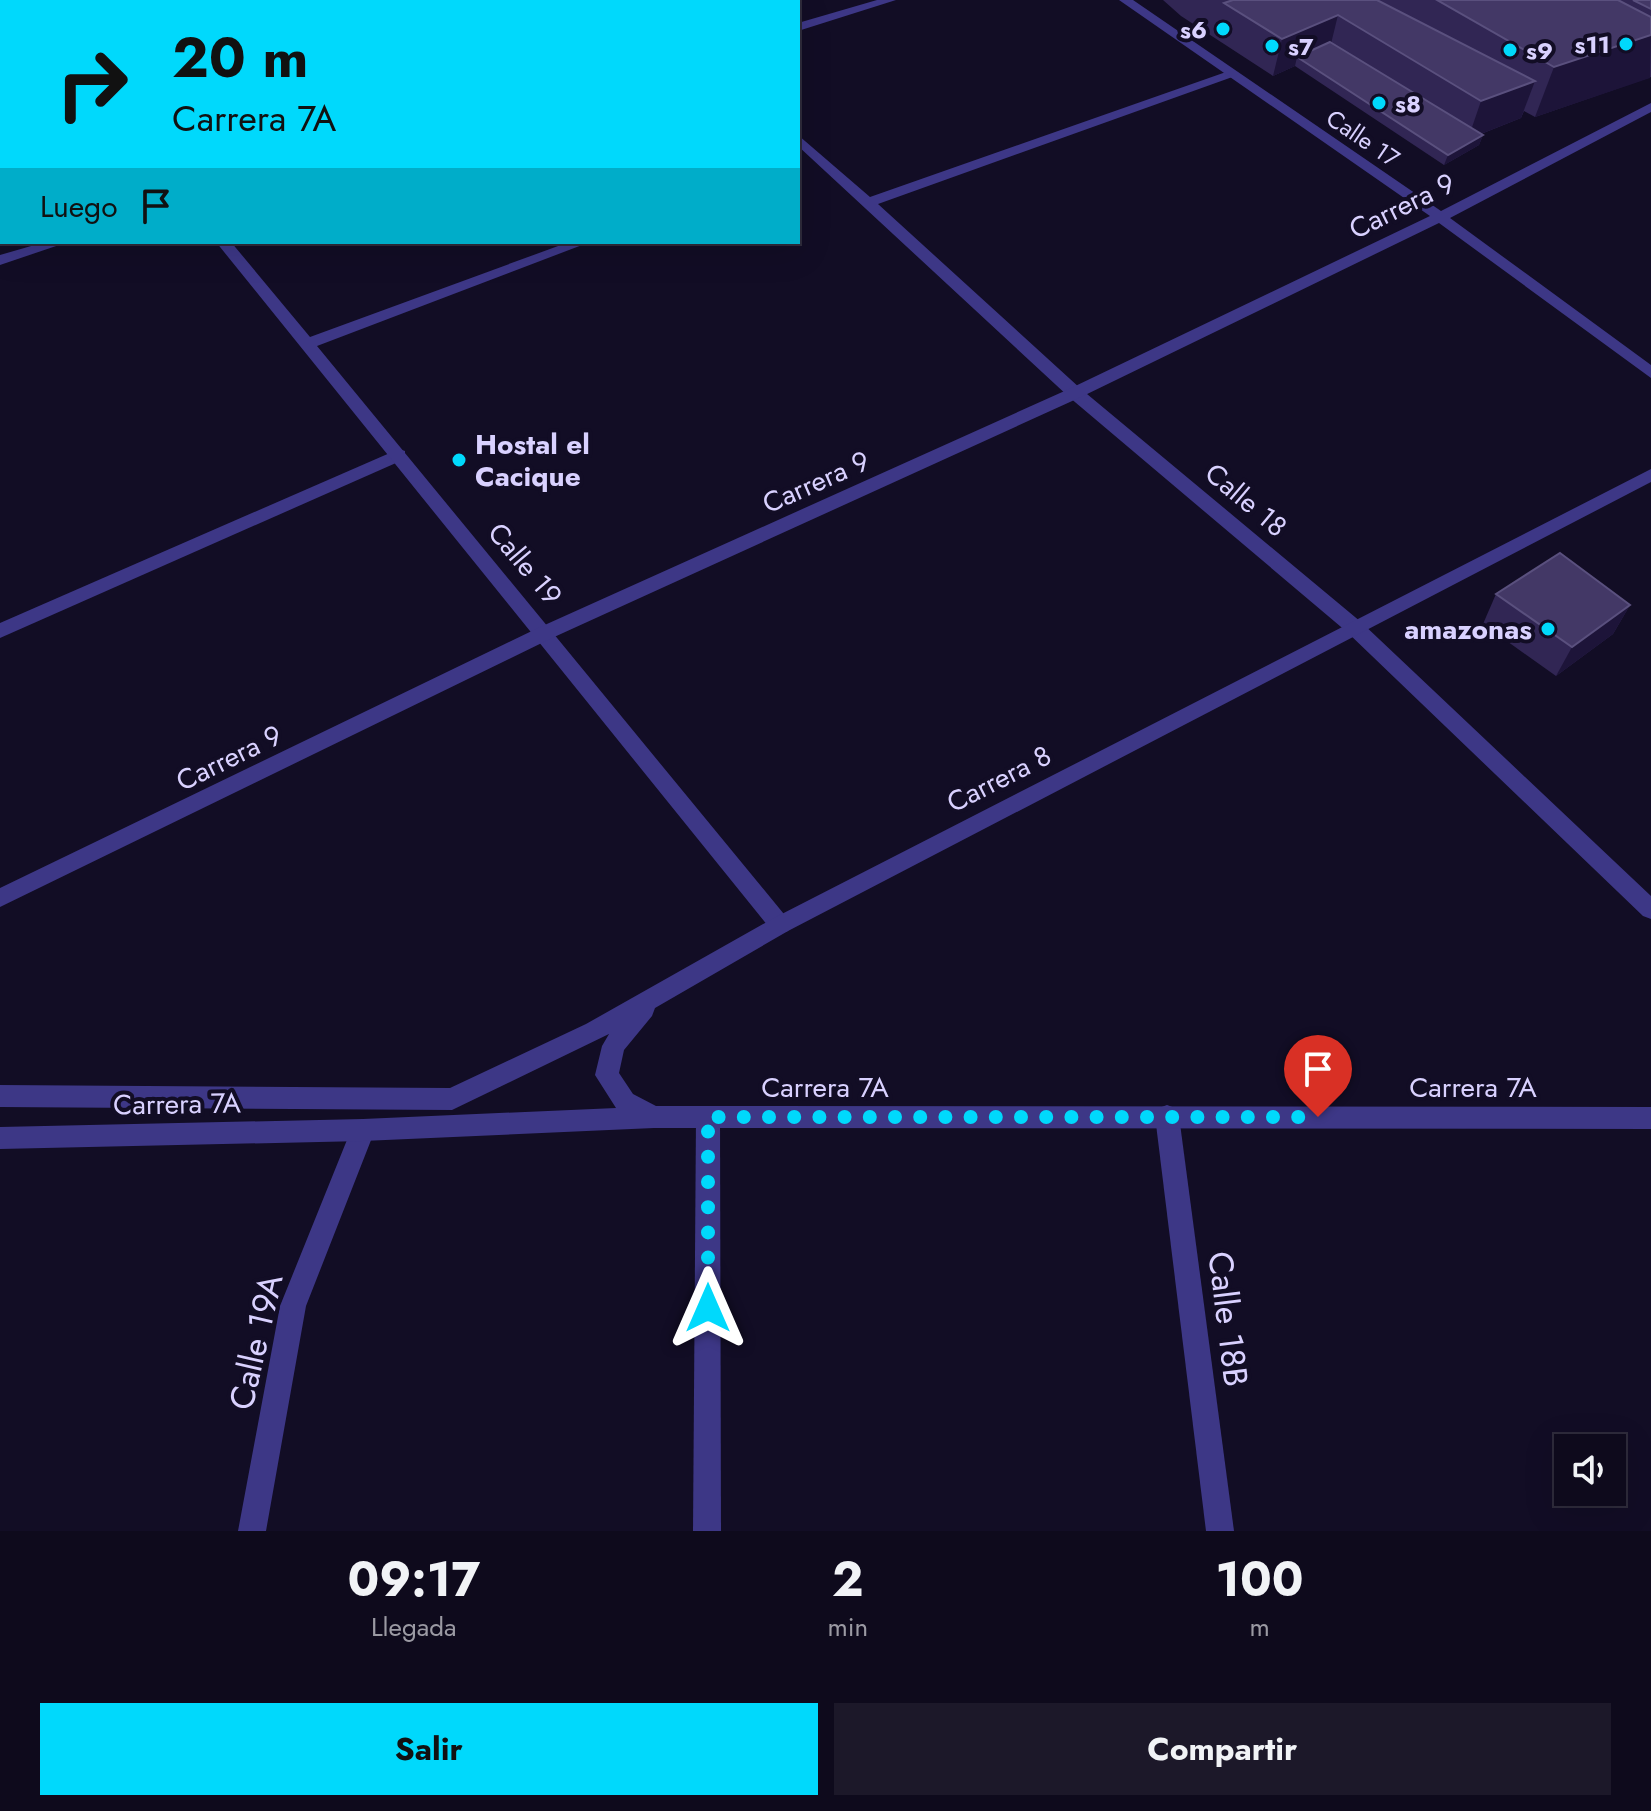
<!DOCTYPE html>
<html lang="es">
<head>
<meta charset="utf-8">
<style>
  :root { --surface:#0e0a1c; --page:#1c1829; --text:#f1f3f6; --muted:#9b9aa3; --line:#2e2b3b; --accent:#00d9fc }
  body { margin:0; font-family:Jost,sans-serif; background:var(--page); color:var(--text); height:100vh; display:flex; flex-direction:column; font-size:30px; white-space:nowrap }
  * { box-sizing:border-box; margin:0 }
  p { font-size:26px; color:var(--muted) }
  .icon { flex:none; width:44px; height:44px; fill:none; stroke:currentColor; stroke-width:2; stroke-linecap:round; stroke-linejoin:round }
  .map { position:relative; height:1531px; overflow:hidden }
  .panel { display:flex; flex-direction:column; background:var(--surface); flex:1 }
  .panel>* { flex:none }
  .hud { position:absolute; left:0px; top:0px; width:800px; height:244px; box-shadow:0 8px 32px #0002,0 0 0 2px var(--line); background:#00d9fc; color:#111; overflow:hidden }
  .tools { position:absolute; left:1554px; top:1434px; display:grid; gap:16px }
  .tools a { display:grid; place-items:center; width:72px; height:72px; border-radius:0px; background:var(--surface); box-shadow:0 8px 32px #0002,0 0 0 2px var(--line); font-size:40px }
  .pin { position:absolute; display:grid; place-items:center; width:68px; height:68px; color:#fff; margin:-82px -34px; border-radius:50% 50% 50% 0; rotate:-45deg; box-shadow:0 0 8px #0007 }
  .pin .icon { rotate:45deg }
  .me { position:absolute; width:88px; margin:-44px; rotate:0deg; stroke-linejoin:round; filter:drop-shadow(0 0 6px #0008) }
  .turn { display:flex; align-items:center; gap:28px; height:168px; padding:0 40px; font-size:36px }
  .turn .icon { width:104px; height:104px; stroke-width:2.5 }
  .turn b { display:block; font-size:56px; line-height:68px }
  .then { display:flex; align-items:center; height:76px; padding:0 40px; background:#0003; gap:16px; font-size:30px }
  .eta { display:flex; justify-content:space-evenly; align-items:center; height:136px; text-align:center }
  .eta b { font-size:48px; font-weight:700; line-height:56px }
  .action { display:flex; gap:16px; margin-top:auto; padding:16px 40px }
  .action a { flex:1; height:92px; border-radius:0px; background:var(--accent); color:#111; font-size:32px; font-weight:700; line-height:92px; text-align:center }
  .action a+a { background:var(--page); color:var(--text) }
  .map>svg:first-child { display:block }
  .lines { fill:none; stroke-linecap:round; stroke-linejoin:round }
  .service { fill:#3d3786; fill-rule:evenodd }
  .minor { fill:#3d3786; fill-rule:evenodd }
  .tertiary { fill:#3d3786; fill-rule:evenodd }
  .secondary { fill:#7268ff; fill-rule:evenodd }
  .wall { fill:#312654 }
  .shaded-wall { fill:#1d1439 }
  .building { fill:#433866; stroke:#5a507e; stroke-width:2 }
  .route { stroke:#00d9fc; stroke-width:14; stroke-dasharray:0 25.2 }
  .poi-dot { fill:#00d9fc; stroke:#120d25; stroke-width:3 }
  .labels { text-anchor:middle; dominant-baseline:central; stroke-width:8; stroke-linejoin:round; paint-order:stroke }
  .far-poi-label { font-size:24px; font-weight:bold; fill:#d9d1ff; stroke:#120d25; text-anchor:start }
  .far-street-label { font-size:24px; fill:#d9d1ff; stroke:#120d25 }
  .street-label { font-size:28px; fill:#d9d1ff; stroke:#120d25 }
  .poi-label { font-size:28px; font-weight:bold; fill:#d9d1ff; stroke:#120d25; text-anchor:start }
  .near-street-label { font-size:34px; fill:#d9d1ff; stroke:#120d25 }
</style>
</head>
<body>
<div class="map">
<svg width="1651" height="1531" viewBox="0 0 1651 1531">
  <rect width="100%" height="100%" fill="#120d25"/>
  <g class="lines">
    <g class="service">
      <path d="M399 449 405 451V459L0 638V623Z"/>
      <path d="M708 1106 716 1109 720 1117 721 1531H693L696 1117 700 1109Z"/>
    </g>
    <g class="minor">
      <path d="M29 0H42L43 2H30Z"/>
      <path d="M632 0H646L647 2H633Z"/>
      <path d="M877 0H896L798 31V23Z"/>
      <path d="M1226 72 1238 75 878 204 1081 389 1361 622 1651 896V919L1643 916 1347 632 1069 397 798 146V135L870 197Z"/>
      <path d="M45 242H68L0 265V255Z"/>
      <path d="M216 242H231L310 337 569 242H590L317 346 788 919 791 925 788 931 780 934 772 931Z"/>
      <path d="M1167 1105 1175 1108 1179 1116 1234 1531H1206L1155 1116 1159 1108Z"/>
      <path d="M363 1119 371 1122 375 1130 306 1306 266 1531H238L280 1306 351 1130 355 1122Z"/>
    </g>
    <g class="tertiary">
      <path d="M1119 0H1133L1441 211 1651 103V112L1450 218 1651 365V378L1439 223 1081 397 552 638 0 907V888L538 628 1069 389 1430 216Z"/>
      <path d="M1651 469V482L788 931 655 1008 652 1016 624 1050 619 1073 633 1094 656 1106 1651 1107V1129L654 1128 363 1141 0 1149V1127L363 1119 616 1108 595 1075 602 1046 609 1034 452 1110 0 1107V1085L450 1088 586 1024 772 919Z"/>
    </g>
    <g class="secondary">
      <path d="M2 68V76L0 77V69Z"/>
      <path d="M0 83H2L0 92Z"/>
    </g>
  </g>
  <g class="wall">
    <path d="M1163 0H1651V77L1535 117 1524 111 1521 118 1481 134 1483 135 1479 145 1444 165 1295 66 1273 76 1181 16Z"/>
    <path d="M1496 594 1630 605 1613 634 1556 676 1483 624Z"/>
  </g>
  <g class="shaded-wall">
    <path d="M1338 15 1329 52 1297 57 1295 66 1273 76 1282 39Z"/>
    <path d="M1651 35 1650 78 1535 117 1554 67Z"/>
    <path d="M1535 81 1521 118 1468 139 1481 101Z"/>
    <path d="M1483 135 1479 145 1444 165 1448 155Z"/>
    <path d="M1630 605 1613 634 1556 676 1572 647Z"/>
  </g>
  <g class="building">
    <path d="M1233 0H1377L1535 81 1481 101 1338 15 1282 39 1224 3Z"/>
    <path d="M1437 0H1618L1651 17V35L1554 67Z"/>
    <path d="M1633 0H1651V9Z"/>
    <path d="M1330 42 1483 135 1448 155 1297 57Z"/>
    <path d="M1560 553 1630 605 1572 647 1496 594Z"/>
  </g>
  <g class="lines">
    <path class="route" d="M708 1308V1117H1318"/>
  </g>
  <g class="poi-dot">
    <circle cx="1223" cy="29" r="8"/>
    <circle cx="1626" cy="44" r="8"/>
    <circle cx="1272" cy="46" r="8"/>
    <circle cx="1510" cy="50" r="8"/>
    <circle cx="1379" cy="103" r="8"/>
    <circle cx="459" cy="460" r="8"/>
    <circle cx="1548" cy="629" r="8"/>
  </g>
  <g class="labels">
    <g class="far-poi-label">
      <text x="1207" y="29" text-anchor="end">s6</text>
      <text x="1610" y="44" text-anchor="end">s11</text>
      <text x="1288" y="46">s7</text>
      <text x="1526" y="50">s9</text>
      <text x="1395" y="103">s8</text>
    </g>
    <g class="far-street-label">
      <text transform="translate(1363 138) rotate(34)">Calle 17</text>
    </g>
    <g class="street-label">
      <text transform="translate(1402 206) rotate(-26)">Carrera 9</text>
      <text transform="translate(816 482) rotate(-24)">Carrera 9</text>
      <text transform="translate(1246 500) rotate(40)">Calle 18</text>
      <text transform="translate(525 564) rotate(50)">Calle 19</text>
      <text transform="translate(229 758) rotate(-26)">Carrera 9</text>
      <text transform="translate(999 779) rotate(-27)">Carrera 8</text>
      <text x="825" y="1087">Carrera 7A</text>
      <text x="1473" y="1087">Carrera 7A</text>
      <text transform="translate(177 1104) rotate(-1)">Carrera 7A</text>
    </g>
    <g class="poi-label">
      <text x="475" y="444">Hostal el<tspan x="475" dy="32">Cacique</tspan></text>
      <text x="1532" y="629" text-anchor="end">amazonas</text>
    </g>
    <g class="near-street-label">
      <text transform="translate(1228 1319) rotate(83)">Calle 18B</text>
      <text transform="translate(256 1342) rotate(-77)">Calle 19A</text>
    </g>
  </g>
</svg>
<div class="tools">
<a><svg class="icon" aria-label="sound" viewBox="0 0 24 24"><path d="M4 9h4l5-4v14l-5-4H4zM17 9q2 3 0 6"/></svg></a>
</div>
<div class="pin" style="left:1318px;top:1117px;background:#d93025"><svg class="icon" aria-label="arrive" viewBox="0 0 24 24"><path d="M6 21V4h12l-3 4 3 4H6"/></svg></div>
<svg class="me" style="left:708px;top:1308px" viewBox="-20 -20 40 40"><path d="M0-17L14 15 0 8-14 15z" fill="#00d9fc" stroke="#fff" stroke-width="4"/></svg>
<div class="hud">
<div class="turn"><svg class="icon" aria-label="right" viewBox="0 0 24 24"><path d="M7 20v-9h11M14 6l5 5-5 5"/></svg><div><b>20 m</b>Carrera 7A</div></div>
<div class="then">Luego<svg class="icon" aria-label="arrive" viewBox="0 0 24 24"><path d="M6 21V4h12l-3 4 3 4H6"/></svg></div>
</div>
</div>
<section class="panel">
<div class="eta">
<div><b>09:17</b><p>Llegada</p></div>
<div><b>2</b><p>min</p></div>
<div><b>100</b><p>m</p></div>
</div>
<div class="action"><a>Salir</a><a>Compartir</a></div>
</section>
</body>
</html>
